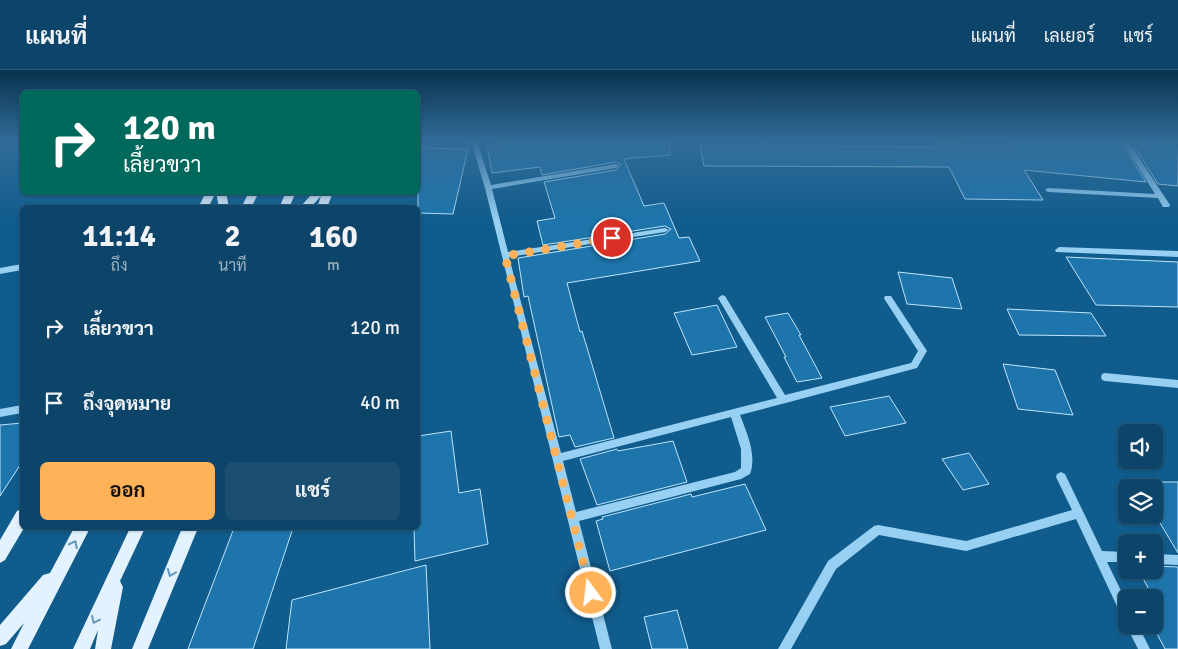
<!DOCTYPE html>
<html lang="th">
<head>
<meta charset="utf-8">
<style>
  :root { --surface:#0c4569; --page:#1a4f71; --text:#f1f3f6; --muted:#9ab1c0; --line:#2c5d7d; --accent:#ffb258 }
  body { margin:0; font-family:Signika,Sarabun,sans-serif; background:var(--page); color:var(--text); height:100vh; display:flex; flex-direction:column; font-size:19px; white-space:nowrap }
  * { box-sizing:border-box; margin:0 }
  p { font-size:16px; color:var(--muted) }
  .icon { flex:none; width:28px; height:28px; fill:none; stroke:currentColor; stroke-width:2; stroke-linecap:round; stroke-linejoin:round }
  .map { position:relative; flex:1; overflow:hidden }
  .sheet { position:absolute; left:20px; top:135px; width:400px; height:325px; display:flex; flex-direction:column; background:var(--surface); border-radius:8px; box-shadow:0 1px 4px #0004,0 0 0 1px var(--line) }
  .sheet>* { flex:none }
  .guide { position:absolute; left:20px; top:20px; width:400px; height:105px; border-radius:8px; box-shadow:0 1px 4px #0004,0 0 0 1px var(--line); background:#00695c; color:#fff; overflow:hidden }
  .controls { position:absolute; left:1118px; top:354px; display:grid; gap:10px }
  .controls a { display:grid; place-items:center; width:45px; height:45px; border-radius:8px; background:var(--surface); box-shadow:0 1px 4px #0004,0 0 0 1px var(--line); font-size:25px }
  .pin { position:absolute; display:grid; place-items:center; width:42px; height:42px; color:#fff; margin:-21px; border:2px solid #fff; border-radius:50%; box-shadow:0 1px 5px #0007 }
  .me { position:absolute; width:55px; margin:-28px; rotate:345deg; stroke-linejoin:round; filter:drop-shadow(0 0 4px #0008) }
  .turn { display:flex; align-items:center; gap:18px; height:105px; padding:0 20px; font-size:22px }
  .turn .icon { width:65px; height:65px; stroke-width:2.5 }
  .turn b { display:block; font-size:35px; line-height:42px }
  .eta { display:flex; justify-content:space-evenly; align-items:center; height:85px; text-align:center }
  .eta b { font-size:30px; font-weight:700; line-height:35px }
  .cta { display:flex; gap:10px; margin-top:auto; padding:10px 20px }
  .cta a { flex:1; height:58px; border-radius:8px; background:var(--accent); color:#111; font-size:20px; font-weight:700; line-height:58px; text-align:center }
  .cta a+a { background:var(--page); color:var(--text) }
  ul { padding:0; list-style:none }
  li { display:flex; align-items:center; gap:15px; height:75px; padding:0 20px }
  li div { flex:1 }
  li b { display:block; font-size:19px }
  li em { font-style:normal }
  header { display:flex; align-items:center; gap:30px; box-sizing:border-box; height:70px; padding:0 25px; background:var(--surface); border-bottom:1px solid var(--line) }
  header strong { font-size:24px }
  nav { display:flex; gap:28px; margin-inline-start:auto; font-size:18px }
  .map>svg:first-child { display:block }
  .building { fill:#1d75ac; stroke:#bee5fd }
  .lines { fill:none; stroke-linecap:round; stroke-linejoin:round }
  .minor { fill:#97d0f2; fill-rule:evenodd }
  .major { fill:#e2f2ff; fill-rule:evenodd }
  .oneway { stroke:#6498ba }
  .route { stroke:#ffb258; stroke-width:9; stroke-dasharray:0 16.2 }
</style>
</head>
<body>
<header>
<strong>แผนที่</strong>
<nav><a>แผนที่</a><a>เลเยอร์</a><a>แชร์</a></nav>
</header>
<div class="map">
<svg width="1178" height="579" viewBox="0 0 1178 579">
  <rect width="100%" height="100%" fill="#105c8c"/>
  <g class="building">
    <path d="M529 71H670V85L624 89 644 136 664 133 679 168 689 167 700 191 567 213 580 262 582 261 614 368 575 377 570 365 559 367 528 226 524 227 518 188 665 164 671 159 665 156 543 175 537 151 555 148 544 112 616 100 621 95 616 92 542 105 540 97 492 103 487 76Z"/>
    <path d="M1012 71 1121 72 1146 112 1024 100 1043 130 965 129 949 97 704 96 700 75 938 77 936 74 1014 75Z"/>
    <path d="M1147 71 1178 74V116L1158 114 1132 73 1150 75Z"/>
    <path d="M422 78 468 79 453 144 418 143V93Z"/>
    <path d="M1066 187 1178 192V237L1096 235Z"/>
    <path d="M898 202 952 208 962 239 907 234Z"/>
    <path d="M717 235 737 277 692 285 674 243Z"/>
    <path d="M1007 239 1091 243 1106 266 1019 265Z"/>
    <path d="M788 243 801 265H799L822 308 797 312 784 287H786L765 247Z"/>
    <path d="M1003 294 1055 300 1073 345 1018 339Z"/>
    <path d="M889 326 906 353 845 366 830 337Z"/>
    <path d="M22 353V392L0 426V355Z"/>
    <path d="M451 361 459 423 480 419 488 474 415 491 414 458H418V366Z"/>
    <path d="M673 371 687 412 597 435 580 389 617 379 618 381Z"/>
    <path d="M969 383 989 414 963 420 942 389Z"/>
    <path d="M1154 412H1178V483L1154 443Z"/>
    <path d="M745 414 766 460 610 501 596 451 603 449 602 447 691 424 692 427Z"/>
    <path d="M234 458H293L253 579H188Z"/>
    <path d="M426 495 430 579H286L292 530Z"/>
    <path d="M1154 496 1178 497V579H1165L1154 558V528L1138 500H1154Z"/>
    <path d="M677 540 688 579H652L644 547Z"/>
  </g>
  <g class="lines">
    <g class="minor">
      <path d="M471 71H477L491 115 616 94 619 96 616 98 492 119 508 182 665 158 669 160 665 162 509 187 561 383 777 328 718 228 722 225 725 226 785 325 911 293 918 281 885 230 884 228 885 226H891L927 281 917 298 740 345C747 363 757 385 750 404L741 409 579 451 612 579H600L485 118ZM731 347 741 379V398L735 402 576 442 563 391Z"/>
      <path d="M1122 71H1128L1170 135 1169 137H1163L1158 128 1048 122 1045 120 1048 118 1155 124Z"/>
      <path d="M1059 177 1178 181V187L1056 182 1055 180Z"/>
      <path d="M22 194V200L0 204V198Z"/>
      <path d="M1105 303 1178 310V318L1105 311 1102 310 1101 307 1102 304Z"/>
      <path d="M22 335V343L0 347V339Z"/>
      <path d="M1061 402 1065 404 1102 481 1126 482V492H1107L1126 531V549L1122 547 1076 449 966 481 879 465 836 499 791 579H778L828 491 874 456 878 455 966 471 1072 440 1056 407 1057 404Z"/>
      <path d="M1154 484 1178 485V495L1154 494Z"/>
      <path d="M1126 555H1138L1150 579H1138Z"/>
    </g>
    <g class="major">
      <path d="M206 122H216L208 138H198Z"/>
      <path d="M216 122H226L229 138H219Z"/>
      <path d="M249 122H259L251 138H241Z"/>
      <path d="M286 122H296L289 138H279Z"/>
      <path d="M314 122H333L327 138H317L321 126 310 138H299Z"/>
      <path d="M22 439 24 458 5 490 0 493V470L17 441Z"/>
      <path d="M74 458H90L28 579H11L24 553 6 574 0 576V555L43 505 50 503Z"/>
      <path d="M130 458H145L120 511 123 517 111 579H95L98 560 90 579H73Z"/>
      <path d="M182 458H198L148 579H132Z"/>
    </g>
  </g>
  <defs><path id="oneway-chevron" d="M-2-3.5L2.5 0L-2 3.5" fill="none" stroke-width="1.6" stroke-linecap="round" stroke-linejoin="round" transform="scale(1.25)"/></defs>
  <g class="oneway">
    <use href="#oneway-chevron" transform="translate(74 474) rotate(-63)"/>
    <use href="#oneway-chevron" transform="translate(171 503) rotate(112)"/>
    <use href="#oneway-chevron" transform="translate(95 550) rotate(115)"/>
  </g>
  <linearGradient id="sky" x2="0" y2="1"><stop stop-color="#09334d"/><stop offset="0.47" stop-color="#316c99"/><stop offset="1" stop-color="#316c99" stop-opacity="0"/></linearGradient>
  <rect width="1178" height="152" fill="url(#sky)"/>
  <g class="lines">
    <path class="route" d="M591 523 505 186 612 168"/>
  </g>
</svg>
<div class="controls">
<a><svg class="icon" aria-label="sound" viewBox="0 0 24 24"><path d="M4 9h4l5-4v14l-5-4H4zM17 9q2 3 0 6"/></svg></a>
<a><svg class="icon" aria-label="layers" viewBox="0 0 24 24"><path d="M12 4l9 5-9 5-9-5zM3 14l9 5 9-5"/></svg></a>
<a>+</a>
<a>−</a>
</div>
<div class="pin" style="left:612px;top:168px;background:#d93025"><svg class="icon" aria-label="arrive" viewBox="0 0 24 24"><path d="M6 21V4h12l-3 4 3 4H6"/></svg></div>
<svg class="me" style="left:591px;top:523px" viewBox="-20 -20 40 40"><circle r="17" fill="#ffb258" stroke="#fff" stroke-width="3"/><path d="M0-11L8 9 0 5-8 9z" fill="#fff"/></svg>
<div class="guide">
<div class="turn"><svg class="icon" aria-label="right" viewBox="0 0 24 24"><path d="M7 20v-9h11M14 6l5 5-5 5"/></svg><div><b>120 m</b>เลี้ยวขวา</div></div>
</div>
<section class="sheet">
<div class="eta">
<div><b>11:14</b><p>ถึง</p></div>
<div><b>2</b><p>นาที</p></div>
<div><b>160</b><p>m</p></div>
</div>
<ul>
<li><svg class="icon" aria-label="right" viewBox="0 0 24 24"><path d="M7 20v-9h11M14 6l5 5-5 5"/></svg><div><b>เลี้ยวขวา</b></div><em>120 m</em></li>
<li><svg class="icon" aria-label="arrive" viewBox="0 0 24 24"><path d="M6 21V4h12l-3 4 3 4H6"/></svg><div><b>ถึงจุดหมาย</b></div><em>40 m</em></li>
</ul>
<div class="cta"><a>ออก</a><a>แชร์</a></div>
</section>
</div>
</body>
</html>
